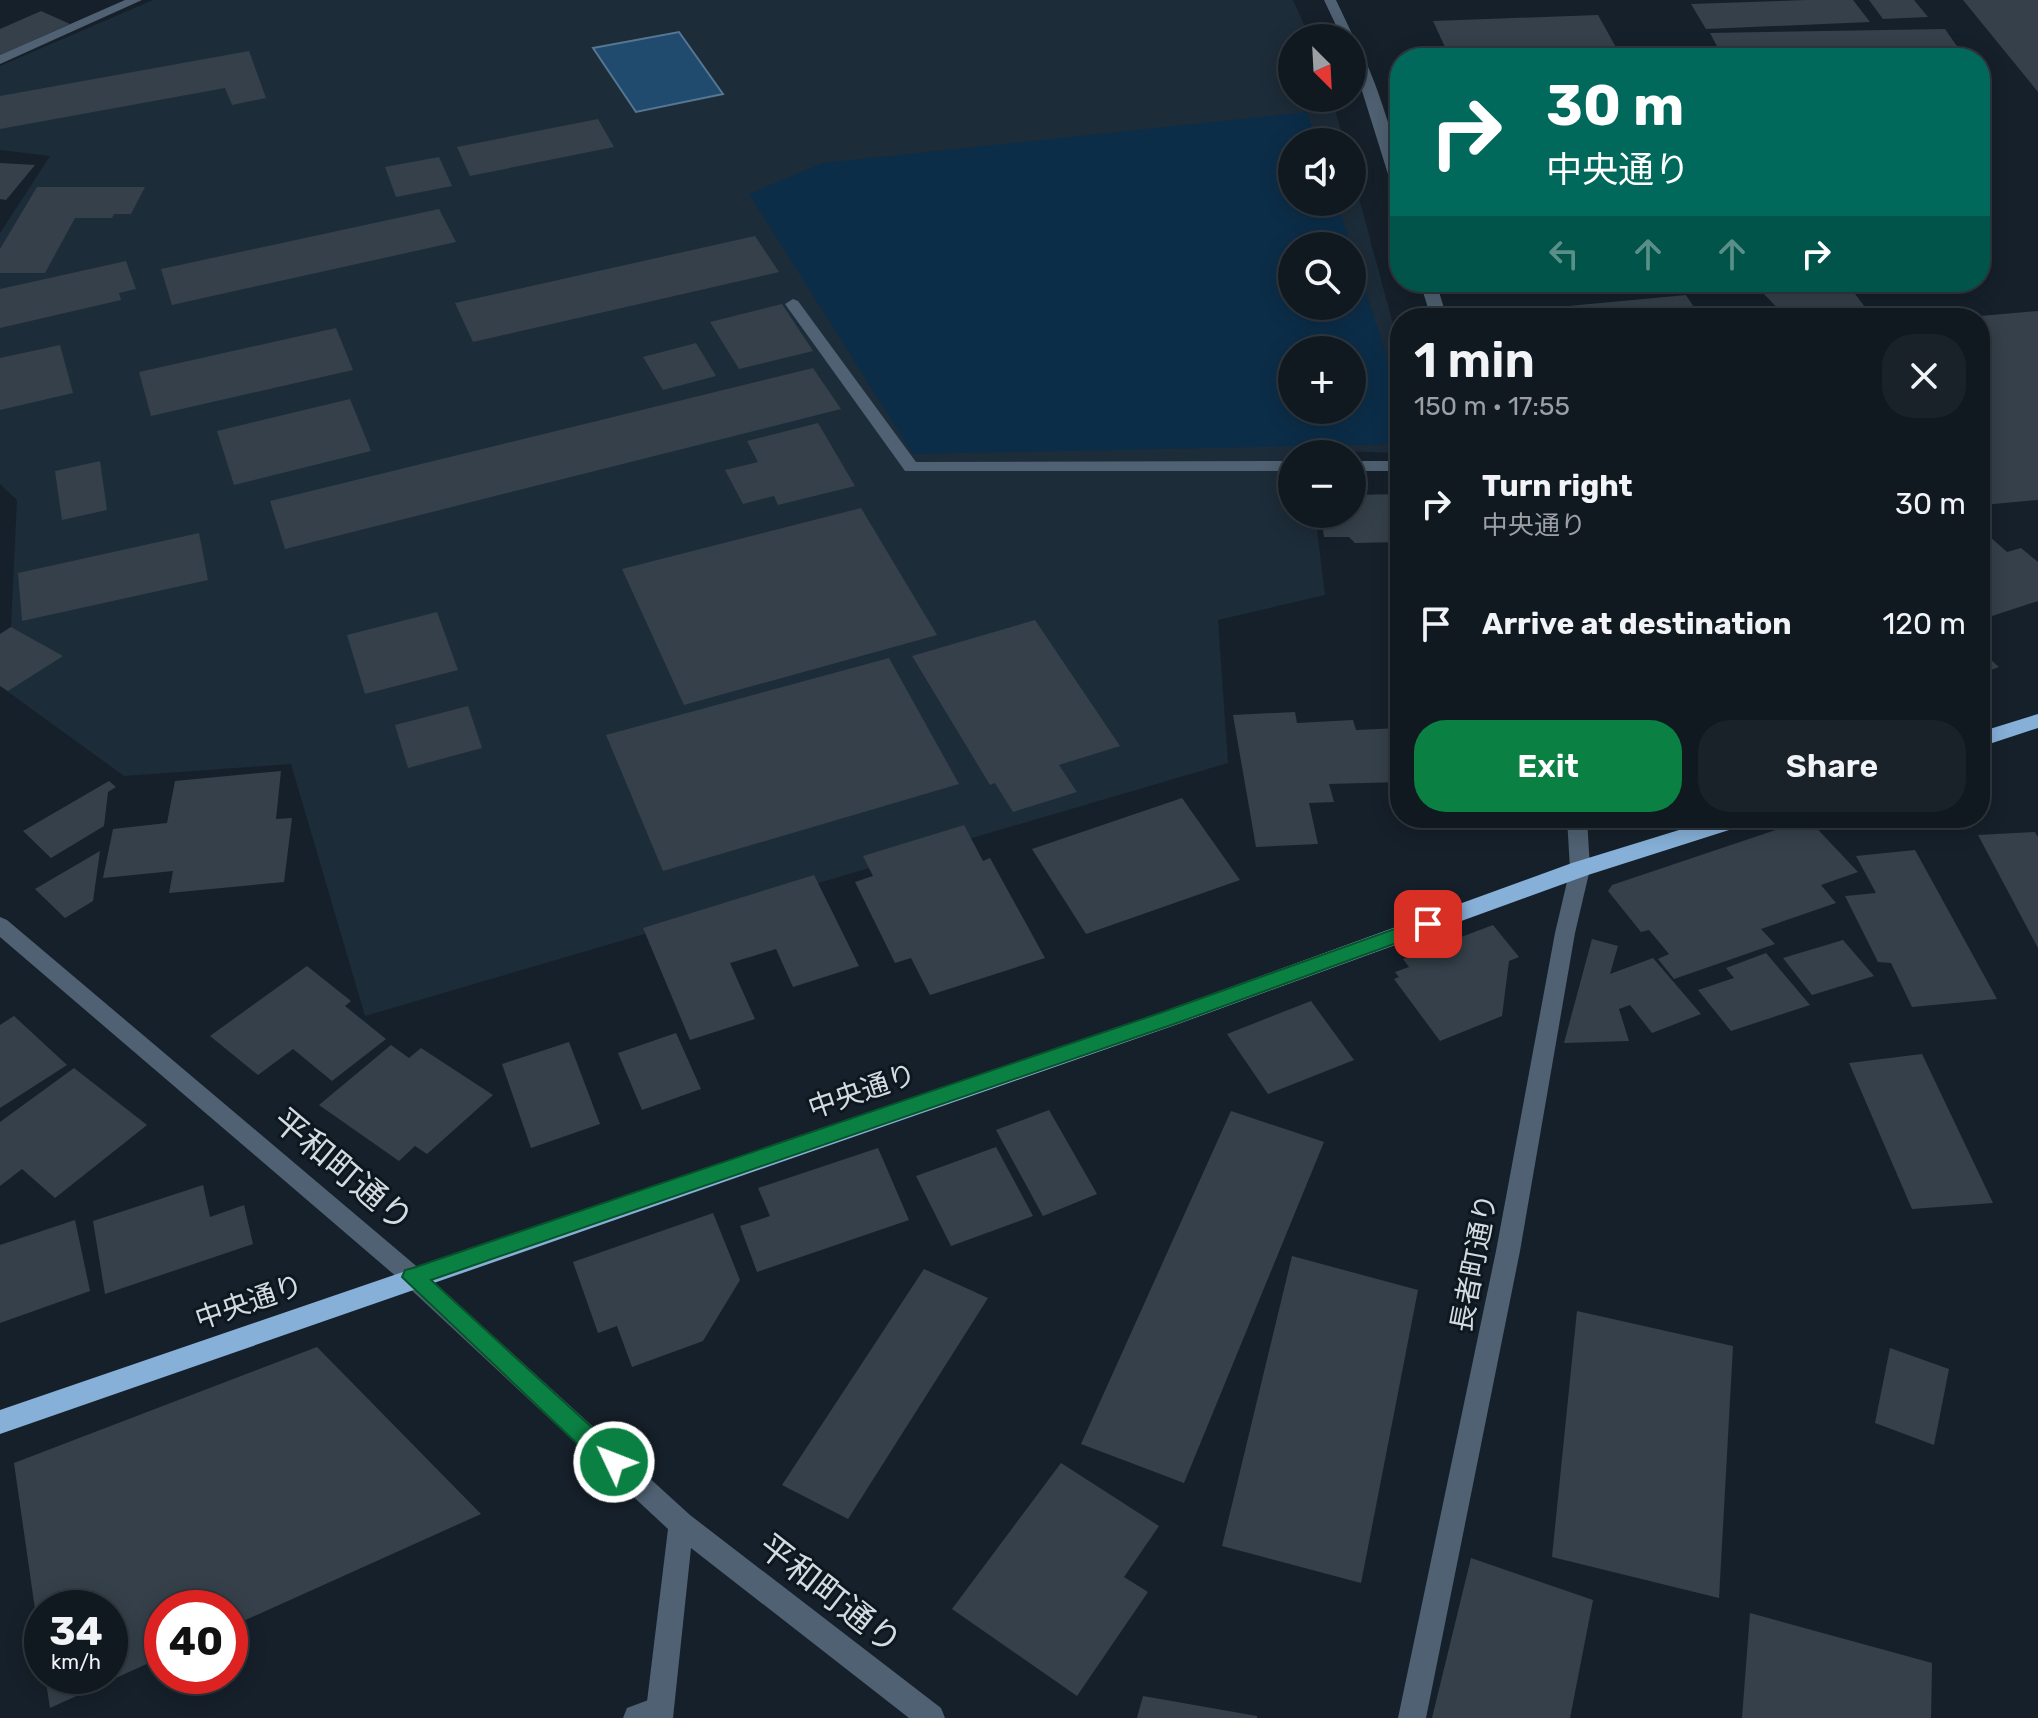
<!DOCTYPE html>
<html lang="en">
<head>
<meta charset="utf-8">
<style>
  :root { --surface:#101820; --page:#192129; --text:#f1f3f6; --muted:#9ca0a5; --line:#30373e; --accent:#0b8043 }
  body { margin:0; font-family:Rubik,"Noto Sans JP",sans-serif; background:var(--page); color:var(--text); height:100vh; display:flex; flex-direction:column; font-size:30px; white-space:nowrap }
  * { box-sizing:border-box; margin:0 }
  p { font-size:26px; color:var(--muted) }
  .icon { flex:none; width:44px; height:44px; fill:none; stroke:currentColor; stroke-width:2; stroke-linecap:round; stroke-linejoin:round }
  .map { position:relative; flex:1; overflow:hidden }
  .sheet { position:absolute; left:1390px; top:308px; width:600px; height:520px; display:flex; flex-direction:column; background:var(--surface); border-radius:32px; box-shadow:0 4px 20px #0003,0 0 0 2px var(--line) }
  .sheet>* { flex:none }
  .hud { position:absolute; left:1390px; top:48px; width:600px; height:244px; border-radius:32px; box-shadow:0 4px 20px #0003,0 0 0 2px var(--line); background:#00695c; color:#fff; overflow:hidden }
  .needle { width:52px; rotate:156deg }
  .buttons { position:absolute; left:1278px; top:24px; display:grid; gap:16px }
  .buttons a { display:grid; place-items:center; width:88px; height:88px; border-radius:50%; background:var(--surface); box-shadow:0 4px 20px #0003,0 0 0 2px var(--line); font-size:40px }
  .speed { position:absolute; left:24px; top:1590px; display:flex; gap:16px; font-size:40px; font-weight:700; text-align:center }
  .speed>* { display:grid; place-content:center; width:104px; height:104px; border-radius:50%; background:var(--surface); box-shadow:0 4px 20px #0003,0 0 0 2px var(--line); line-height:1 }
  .speed small { font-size:20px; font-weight:400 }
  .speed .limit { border:12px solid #d22; background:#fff; color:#111 }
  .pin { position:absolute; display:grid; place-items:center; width:68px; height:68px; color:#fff; margin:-34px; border-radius:16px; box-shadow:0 4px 12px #0006 }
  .me { position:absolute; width:88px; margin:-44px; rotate:313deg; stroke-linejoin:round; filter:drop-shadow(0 0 6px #0008) }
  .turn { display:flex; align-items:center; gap:28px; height:168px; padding:0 24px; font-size:36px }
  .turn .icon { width:104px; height:104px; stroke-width:2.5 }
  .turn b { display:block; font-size:56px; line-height:68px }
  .lanes { display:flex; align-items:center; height:76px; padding:0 24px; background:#0003; justify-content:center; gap:40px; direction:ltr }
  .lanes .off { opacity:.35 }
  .round { display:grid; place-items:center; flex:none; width:84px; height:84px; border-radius:32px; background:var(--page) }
  .overview { display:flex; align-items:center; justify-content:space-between; height:136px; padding:0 24px }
  h1 { font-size:48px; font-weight:600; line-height:60px }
  .cta { display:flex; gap:16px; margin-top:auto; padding:16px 24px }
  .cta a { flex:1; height:92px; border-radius:32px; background:var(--accent); color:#fff; font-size:32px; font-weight:600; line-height:92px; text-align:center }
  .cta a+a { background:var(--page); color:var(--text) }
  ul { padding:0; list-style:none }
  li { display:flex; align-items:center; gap:24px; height:120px; padding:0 24px }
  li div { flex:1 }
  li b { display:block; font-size:30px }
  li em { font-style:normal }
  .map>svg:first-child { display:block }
  .built { fill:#1d2c39; fill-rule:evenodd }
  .green { fill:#0c2d48; fill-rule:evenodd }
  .water { fill:#204b6f; stroke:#567691; stroke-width:2 }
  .building { fill:#35404a }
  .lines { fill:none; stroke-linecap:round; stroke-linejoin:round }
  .service { fill:#4f6172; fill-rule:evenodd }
  .minor { fill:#4f6172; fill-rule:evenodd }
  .tertiary { fill:#4f6172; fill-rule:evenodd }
  .trunk { fill:#86b0d7; fill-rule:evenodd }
  .route { fill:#0b8043; stroke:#07532c; stroke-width:2 }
  .labels { text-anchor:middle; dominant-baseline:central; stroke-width:6; stroke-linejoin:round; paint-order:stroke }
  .street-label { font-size:28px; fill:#d3dae0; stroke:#0d1720 }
  .near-street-label { font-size:34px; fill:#d3dae0; stroke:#0d1720 }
</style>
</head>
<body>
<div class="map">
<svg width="2038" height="1718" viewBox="0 0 2038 1718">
  <rect width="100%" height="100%" fill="#16202a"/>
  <path class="built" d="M153 0H1293L1310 38H1292V98H1332L1344 142H1292V202H1352V172L1400 350V453L1308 450V454H1292V514H1315L1325 595 1218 620 1228 763 365 1016 291 764 124 776 0 686V634L11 627 17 500 0 484V233L50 156 0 150V66ZM1292 246H1352V306H1292ZM1292 350H1352V410H1292Z"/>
  <path class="green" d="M1307 112 1317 142H1292V202H1337L1351 246H1292V306H1352V250L1400 397V444L913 454 749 194 823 163ZM1292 350H1352V410H1292Z"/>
  <path class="water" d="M679 32 723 94 636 112 593 48Z"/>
  <g class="building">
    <path d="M1807 0H1853L1870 22 1706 29 1691 4Z"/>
    <path d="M1869 0H1914L1928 17 1883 19Z"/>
    <path d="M1963 0H2038V92Z"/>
    <path d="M41 11 70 24 0 55V29Z"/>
    <path d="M1598 15 1617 49 1640 48 1643 54H1626L1628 58H1450L1433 21Z"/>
    <path d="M1945 29 1963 55 1723 58 1710 33Z"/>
    <path d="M249 51 266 98 232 105 225 88 0 129V96Z"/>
    <path d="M598 119 614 147 470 176 457 147Z"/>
    <path d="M439 157 452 186 396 197 385 167Z"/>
    <path d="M0 163 35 165 6 200 0 199Z"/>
    <path d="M37 187H145L131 214H114L112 218H75L45 273H0V249Z"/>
    <path d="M439 209 456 242 172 305 161 269Z"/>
    <path d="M755 236 779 272 473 342 455 303Z"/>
    <path d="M126 261 136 289 119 293 121 300 0 328V289Z"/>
    <path d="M1785 282H1809L1814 290 1850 287 1873 318H1787L1764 294 1791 292Z"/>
    <path d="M1686 295 1697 312 1760 306 1769 318H1530L1526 310Z"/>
    <path d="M782 304 813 351 739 369 710 322Z"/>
    <path d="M2038 311V500L1983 505 1980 316Z"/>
    <path d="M336 328 353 370 151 416 139 372Z"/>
    <path d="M696 343 716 376 663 390 643 357Z"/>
    <path d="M60 345 73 393 0 410V358Z"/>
    <path d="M813 368 841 409 285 549 270 501Z"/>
    <path d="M350 399 371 451 234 485 217 431Z"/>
    <path d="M818 423 855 486 778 505 774 496 743 504 725 470 758 462 747 441Z"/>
    <path d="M100 461 107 510 62 520 55 471Z"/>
    <path d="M1400 494V542L1355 543 1349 537H1324L1321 514H1352V495Z"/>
    <path d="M861 508 937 635 684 705 622 569Z"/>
    <path d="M1980 528 2007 552 2021 548 2038 562V601L1986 618 1980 613Z"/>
    <path d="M199 533 208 580 22 621 18 573Z"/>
    <path d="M437 612 458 670 365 694 347 635Z"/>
    <path d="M1035 620 1120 746 1059 765 1077 792 1013 812 995 783 990 785 912 656Z"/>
    <path d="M11 627 63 656 8 691 0 686V634Z"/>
    <path d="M1980 650 1999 667 1980 674Z"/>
    <path d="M889 658 959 784 663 871 606 735Z"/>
    <path d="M468 706 482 748 408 768 395 725Z"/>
    <path d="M1295 712 1297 723 1353 720 1356 730 1400 728V782L1329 784 1334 802 1309 803 1318 844 1256 847 1233 715Z"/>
    <path d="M281 771 276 819 292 818 284 882 169 893 173 871 103 878 113 829 167 823 175 781Z"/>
    <path d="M109 781 116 787 108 792 104 826 51 858 23 831Z"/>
    <path d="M1182 798 1240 880 1086 934 1032 849Z"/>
    <path d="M1808 819 1858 872 1821 885 1836 903 1761 929 1775 944 1674 979 1658 959 1669 954 1649 930 1641 932 1608 891 1612 885Z"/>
    <path d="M964 825 983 861 990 858 1045 958 930 995 911 958 895 963 855 882 873 876 863 856Z"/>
    <path d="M2035 832 2038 837V948L1978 835Z"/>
    <path d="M1915 850 1997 999 1912 1007 1891 963 1878 962 1845 896 1876 893 1856 856Z"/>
    <path d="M100 851 93 901 65 918 35 889Z"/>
    <path d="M814 875 859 966 793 987 776 949 730 963 755 1019 690 1040 643 928Z"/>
    <path d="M1493 925 1519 957 1509 961 1502 1016 1440 1041 1394 979 1399 977 1395 972 1409 967 1403 959Z"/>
    <path d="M1592 939 1618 946 1610 974 1653 958 1701 1014 1652 1033 1630 1005 1619 1009 1629 1041 1564 1043Z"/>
    <path d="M1843 940 1874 976 1812 995 1783 958Z"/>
    <path d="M1766 953 1810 1005 1731 1031 1698 990 1734 978 1726 968Z"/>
    <path d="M307 966 351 1001 345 1006 386 1039 332 1081 293 1049 258 1075 210 1036Z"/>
    <path d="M1311 1001 1354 1060 1268 1094 1227 1034Z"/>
    <path d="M14 1016 67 1065 0 1108V1025Z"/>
    <path d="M676 1033 701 1089 642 1110 618 1053Z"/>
    <path d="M569 1042 600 1124 531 1148 502 1064Z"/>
    <path d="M391 1045 409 1058 421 1048 493 1095 427 1154 415 1146 399 1161 319 1105Z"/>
    <path d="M1922 1054 1993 1203 1912 1209 1849 1063Z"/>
    <path d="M74 1068 147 1125 55 1198 22 1169 0 1186V1122Z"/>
    <path d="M1049 1110 1097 1194 1043 1216 996 1130Z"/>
    <path d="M1231 1111 1324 1142 1184 1483 1081 1444Z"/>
    <path d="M996 1147 1033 1216 951 1246 916 1176Z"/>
    <path d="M878 1148 909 1220 757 1272 740 1226 770 1216 758 1188Z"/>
    <path d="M203 1185 210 1217 244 1205 253 1244 105 1294 93 1221Z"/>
    <path d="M713 1213 740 1280 703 1341 632 1367 617 1326 598 1333 573 1262Z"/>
    <path d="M75 1220 90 1291 0 1323V1245Z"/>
    <path d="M1292 1256 1418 1290 1361 1583 1222 1546Z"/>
    <path d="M924 1269 988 1298 848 1519 782 1485Z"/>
    <path d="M1577 1311 1733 1346 1719 1598 1552 1557Z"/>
    <path d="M317 1347 481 1514 230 1627V1608H162V1657L50 1708 45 1676H110V1608H42L40 1644 14 1463Z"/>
    <path d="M1890 1348 1949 1369 1934 1445 1875 1423Z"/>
    <path d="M1061 1463 1159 1526 1124 1577 1148 1592 1077 1696 952 1609Z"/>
    <path d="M1471 1558 1593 1600 1570 1718H1432Z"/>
    <path d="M1750 1613 1932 1663 1931 1718H1742Z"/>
    <path d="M1143 1696 1257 1716V1718H1137Z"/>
  </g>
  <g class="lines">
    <g class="service">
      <path d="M793 299 798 301 916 462 1292 461V471H905L785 304Z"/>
      <rect x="1352" y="461" width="48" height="10"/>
      <path d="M659 1696 669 1700 673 1710 669 1718H623L627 1708Z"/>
    </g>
    <g class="minor">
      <path d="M125 0H142L0 64V55Z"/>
      <path d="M1580 862 1590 869 1575 933 1520 1251 1426 1718H1398L1496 1251 1555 933 1570 869Z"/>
    </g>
    <g class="tertiary">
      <path d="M1324 0H1336L1354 38 1353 41 1352 38H1342Z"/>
      <path d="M1352 41C1367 48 1398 149 1400 169 1401 177 1400 186 1400 194L1393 190 1352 59Z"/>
      <path d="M1420 282H1436L1447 318H1431Z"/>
      <path d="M1567 818H1587L1590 869 1580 876 1570 869Z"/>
      <path d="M0 917 7 920 421 1270 690 1515 941 1708 945 1718H909L691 1548 673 1718H645L668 1529 405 1284 0 937Z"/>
    </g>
    <g class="trunk">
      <path d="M2038 714V728L1980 747V732Z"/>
      <path d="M1718 818H1754L1751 823 1588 875 1178 1024 0 1434V1410L1162 1012 1572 863Z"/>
    </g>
  </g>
  <path class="route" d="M1428 917 1435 919V929L1177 1023 431 1280 622 1455 625 1462 622 1470 614 1473 605 1470 402 1277 405 1270 413 1268 1163 1012Z"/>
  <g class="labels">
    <g class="street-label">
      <text transform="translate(862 1091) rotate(-19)">中央通り</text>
      <text transform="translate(1474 1263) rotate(-79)">長者町通り</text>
      <text transform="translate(249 1302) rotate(-19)">中央通り</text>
    </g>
    <g class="near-street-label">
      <text transform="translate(343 1170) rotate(40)">平和町通り</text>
      <text transform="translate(830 1594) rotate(38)">平和町通り</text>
    </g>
  </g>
</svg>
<div class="buttons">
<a><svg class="needle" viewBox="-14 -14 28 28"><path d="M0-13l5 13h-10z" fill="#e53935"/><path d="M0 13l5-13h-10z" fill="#9ca0a5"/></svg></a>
<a><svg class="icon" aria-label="sound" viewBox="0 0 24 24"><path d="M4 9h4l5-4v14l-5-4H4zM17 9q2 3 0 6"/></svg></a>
<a><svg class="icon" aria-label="search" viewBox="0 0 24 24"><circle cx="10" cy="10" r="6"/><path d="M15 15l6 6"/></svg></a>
<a>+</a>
<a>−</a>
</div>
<div class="speed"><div>34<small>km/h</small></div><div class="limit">40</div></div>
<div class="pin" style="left:1428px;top:924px;background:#d93025"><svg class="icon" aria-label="arrive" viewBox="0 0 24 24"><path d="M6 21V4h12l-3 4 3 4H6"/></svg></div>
<svg class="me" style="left:614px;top:1462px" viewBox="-20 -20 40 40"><circle r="17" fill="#0b8043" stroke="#fff" stroke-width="3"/><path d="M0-11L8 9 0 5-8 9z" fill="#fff"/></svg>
<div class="hud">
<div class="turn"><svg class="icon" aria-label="right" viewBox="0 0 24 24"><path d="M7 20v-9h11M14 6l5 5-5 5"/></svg><div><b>30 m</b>中央通り</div></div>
<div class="lanes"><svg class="icon off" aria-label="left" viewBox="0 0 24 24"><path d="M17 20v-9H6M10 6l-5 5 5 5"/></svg><svg class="icon off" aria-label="ahead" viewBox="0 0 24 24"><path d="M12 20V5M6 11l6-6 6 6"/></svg><svg class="icon off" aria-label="ahead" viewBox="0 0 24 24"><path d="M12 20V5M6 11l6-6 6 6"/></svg><svg class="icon" aria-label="right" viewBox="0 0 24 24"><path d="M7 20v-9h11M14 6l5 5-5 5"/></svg></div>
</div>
<section class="sheet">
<div class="overview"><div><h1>1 min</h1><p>150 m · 17:55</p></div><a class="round"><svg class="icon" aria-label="close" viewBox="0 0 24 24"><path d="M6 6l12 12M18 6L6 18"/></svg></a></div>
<ul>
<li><svg class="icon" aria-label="right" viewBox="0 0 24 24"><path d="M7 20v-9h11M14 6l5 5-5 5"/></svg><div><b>Turn right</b><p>中央通り</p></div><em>30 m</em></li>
<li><svg class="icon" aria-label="arrive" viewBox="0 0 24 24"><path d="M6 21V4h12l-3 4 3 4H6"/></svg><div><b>Arrive at destination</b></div><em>120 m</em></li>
</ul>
<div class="cta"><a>Exit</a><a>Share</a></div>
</section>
</div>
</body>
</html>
